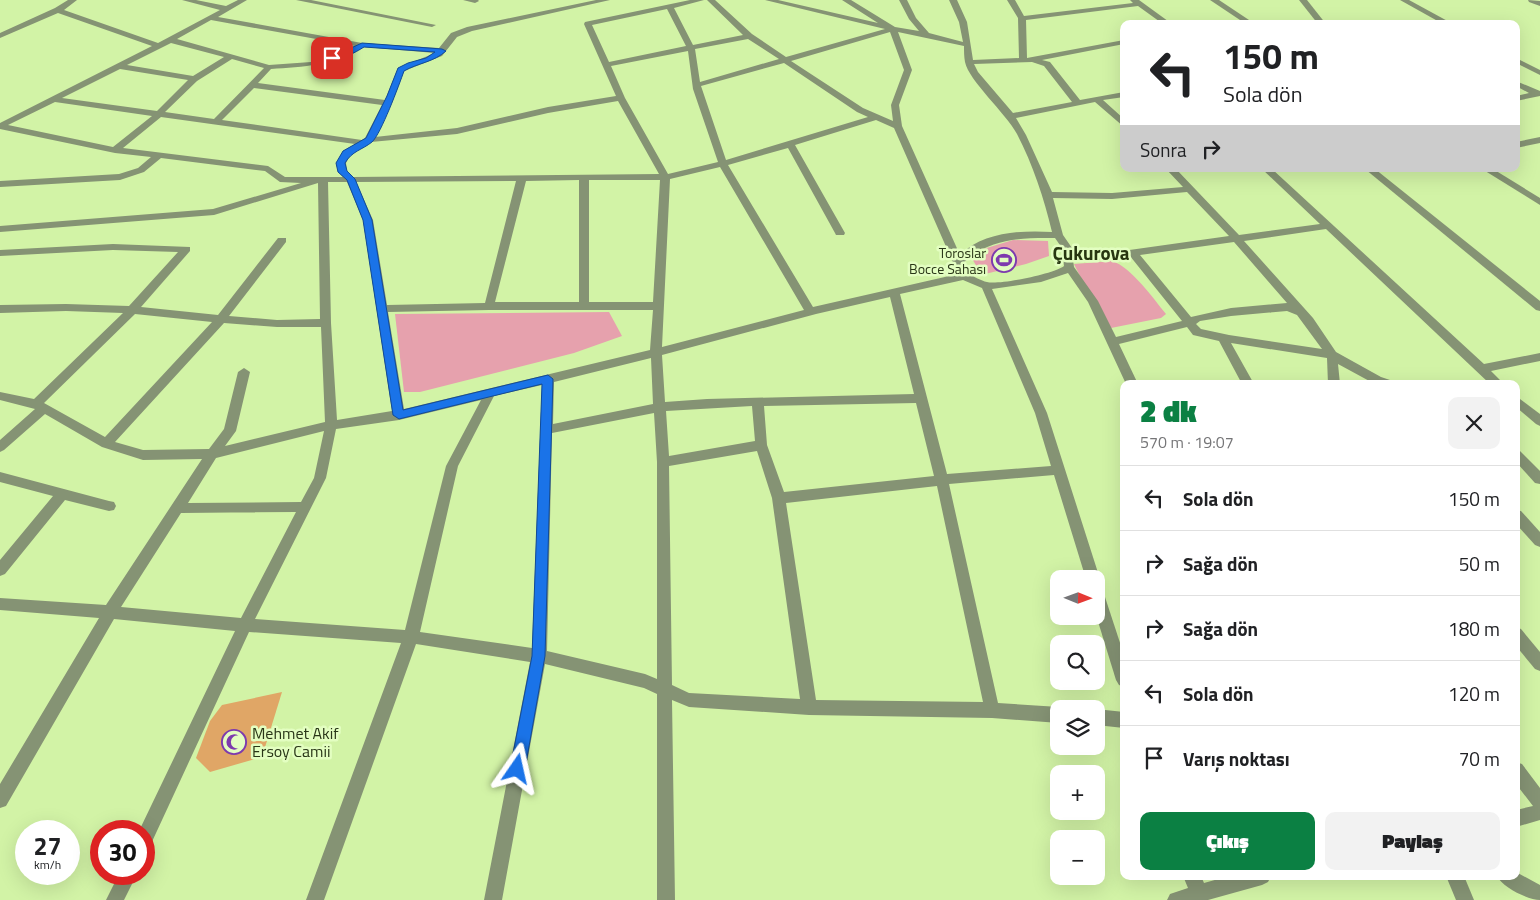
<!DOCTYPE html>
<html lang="tr">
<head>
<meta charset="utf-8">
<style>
  :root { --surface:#fff; --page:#f2f2f2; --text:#202124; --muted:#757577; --line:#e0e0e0; --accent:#0b8043 }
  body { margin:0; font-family:"Titillium Web",sans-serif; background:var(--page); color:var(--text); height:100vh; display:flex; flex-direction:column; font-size:19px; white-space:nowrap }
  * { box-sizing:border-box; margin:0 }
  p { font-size:16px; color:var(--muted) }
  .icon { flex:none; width:28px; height:28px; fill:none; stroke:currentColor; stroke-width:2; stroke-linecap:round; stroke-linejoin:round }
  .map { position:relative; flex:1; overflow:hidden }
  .panel { position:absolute; left:1120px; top:380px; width:400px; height:500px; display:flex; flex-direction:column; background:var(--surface); border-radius:10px; box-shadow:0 5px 20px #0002 }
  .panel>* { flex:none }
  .top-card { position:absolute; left:1120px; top:20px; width:400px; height:152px; border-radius:10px; box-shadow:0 5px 20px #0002; background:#fff; color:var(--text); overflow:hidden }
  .needle { width:32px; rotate:91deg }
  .tools { position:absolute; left:1050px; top:570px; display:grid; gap:10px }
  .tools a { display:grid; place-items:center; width:55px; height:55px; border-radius:10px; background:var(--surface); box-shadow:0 5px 20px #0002; font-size:25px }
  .speed { position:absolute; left:15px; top:820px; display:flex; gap:10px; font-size:25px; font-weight:700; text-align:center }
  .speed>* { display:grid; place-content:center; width:65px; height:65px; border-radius:50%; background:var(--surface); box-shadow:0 5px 20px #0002; line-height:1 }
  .speed small { font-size:12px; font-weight:400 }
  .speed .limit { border:8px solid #d22; background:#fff; color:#111 }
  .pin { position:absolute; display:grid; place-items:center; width:42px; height:42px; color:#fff; margin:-21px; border-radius:10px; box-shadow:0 2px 8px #0006 }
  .me { position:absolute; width:55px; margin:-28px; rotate:11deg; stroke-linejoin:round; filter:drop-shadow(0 0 4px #0008) }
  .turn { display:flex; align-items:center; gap:18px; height:105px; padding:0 20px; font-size:22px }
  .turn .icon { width:65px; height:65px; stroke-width:2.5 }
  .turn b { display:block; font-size:35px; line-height:42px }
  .then { display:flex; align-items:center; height:48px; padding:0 20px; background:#0003; gap:10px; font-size:19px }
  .round { display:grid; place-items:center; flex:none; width:52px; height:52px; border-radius:10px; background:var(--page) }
  .summary { display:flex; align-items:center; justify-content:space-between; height:85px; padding:0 20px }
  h1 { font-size:30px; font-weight:800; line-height:38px; color:var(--accent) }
  .cta { display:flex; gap:10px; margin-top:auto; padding:10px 20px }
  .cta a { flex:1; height:58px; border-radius:10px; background:var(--accent); color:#fff; font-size:20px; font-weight:800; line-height:58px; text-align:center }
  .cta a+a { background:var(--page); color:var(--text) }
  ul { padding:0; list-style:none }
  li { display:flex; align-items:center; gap:15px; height:65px; padding:0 20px; border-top:1px solid var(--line) }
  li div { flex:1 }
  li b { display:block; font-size:19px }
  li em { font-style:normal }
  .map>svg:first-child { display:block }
  .green { fill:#e6a1ad }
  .building { fill:#e0a666 }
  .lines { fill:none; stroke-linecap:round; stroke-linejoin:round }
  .minor { fill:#859374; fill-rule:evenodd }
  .route { fill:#1a73e8; stroke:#114b97 }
  .labels { text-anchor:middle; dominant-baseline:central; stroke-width:5; stroke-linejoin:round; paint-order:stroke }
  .poi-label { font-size:14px; fill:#293617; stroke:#e3fec1; text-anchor:end }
  .near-poi-label { font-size:16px; fill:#293617; stroke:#e3fec1; text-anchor:start }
  .district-label { font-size:19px; font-weight:bold; fill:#273610; stroke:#e3fec1 }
</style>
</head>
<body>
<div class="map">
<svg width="1540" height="900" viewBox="0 0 1540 900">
  <rect width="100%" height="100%" fill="#d2f3a6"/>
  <g class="green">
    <path d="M1013 240 1048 241 1049 256 1026 264 985 274 977 267 971 257 980 250Z"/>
    <path d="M1112 261C1131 267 1153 298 1166 314L1161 318 1106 329 1074 264Z"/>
    <path d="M609 312 622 336 574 353 420 392H404L395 314Z"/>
  </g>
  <path class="building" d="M282 692 262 757 210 772 196 758 210 721 222 705Z"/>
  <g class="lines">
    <g class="minor">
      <path d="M68 0H77L64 10 158 43 220 10 182 0H196L226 6 238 0H247L218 17 362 43 439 48 451 33 467 27 596 0H610L472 31 457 37 442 56 404 71 392 103 375 137 457 128 548 107 616 96 584 24 585 22 690 0H704L674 8 693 45 743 35 707 0H715L752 34 786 57 885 29 765 0H778L878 23 842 0H851L895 27 919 31 909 19 899 0H907L916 18 929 33 963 42 959 22 949 0H957L967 22 973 60 1019 58 1018 18 1007 0H1015L1024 16 1133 3 1130 0H1139L1172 24H1163L1138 6 1026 20 1027 58 1124 40V44L1042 60 1050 62 1080 100 1124 92V97L1103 100 1124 119V127L1095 102 1016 118 1026 135 1052 192 1112 193 1183 187 1166 169H1176L1239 235 1320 224 1262 169H1272L1484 364 1540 353V361L1491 371 1504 384H1490L1326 229 1244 241 1313 318 1336 352 1381 377 1393 381 1395 384 1373 383 1338 364 1340 384H1328L1327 358 1231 343 1254 384H1242L1219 341 1193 335 1187 327 1119 344 1138 384H1126L1088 302 1068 273 1041 282 992 289 1047 413 1100 579 1098 583 1096 584V579H1086L1054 475 949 484 998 703 1059 707 1062 709H1059V723L992 718 809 715 689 707 672 700 675 900H657V694L644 688 545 664 502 900H484L530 662 416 644 324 900H306L401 643 249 632 150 846 144 849V831H139L235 631 114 619 6 806 0 808V784L99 618 0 610V598L106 605 202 459 143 460 102 447 45 414 4 450 0 452V440L35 409 0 400V392L34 399 123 313 66 311 0 313V305L66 304 129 306 178 252 113 250 0 256V250L113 244 190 247V251L141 307 218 315 278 238H286V242L229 316 277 320 320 319 318 183 214 215 0 232V226L213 209 301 183 280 182 265 171 161 158 144 172 120 180 0 187V181L119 174 138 168 151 157 115 153 0 129V123L152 46 58 13 0 38V33L55 8ZM667 9 686 46 609 62 592 25ZM211 20 355 46 311 62 269 65 177 39ZM890 32 904 70 891 105 893 121 863 108 791 61ZM898 32 964 46C964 51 964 57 965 62 969 81 1005 112 1017 134 1033 165 1044 198 1052 232 1022 230 983 232 960 255L902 126 899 105 912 70ZM748 39 779 59 700 82 695 49ZM171 43 224 57 193 76 127 65ZM364 47 435 53 398 68 385 100 258 83 271 69C302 67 337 65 364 47ZM688 51 693 89 718 162 668 174 625 98 611 66ZM232 59 264 68 214 119 165 112 197 81ZM1032 62 1044 66 1072 102 1013 113 978 72 974 64ZM784 63 857 112 868 117 726 160 701 86ZM120 69 188 80 157 111 62 98ZM254 88 382 105 365 138 362 140 222 120ZM618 101 659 174 353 177 347 171 346 163 350 155 371 142 457 134 548 113ZM55 102 152 116 113 147 8 125ZM161 117 355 144 343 151 336 163 338 172 343 177H285L268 166 123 148ZM876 120 894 128 958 274 813 307 728 165 788 148 835 233 836 235H844L845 233 795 145ZM720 167 804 310 662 347 670 179ZM579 180V302H495L526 181ZM589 180H660L653 302H589ZM516 181 485 303 387 305 373 220 356 182ZM328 182H347L363 220 392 411 337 420 331 323ZM1187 192 1229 236 1101 254H1073L1072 248 1063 235 1053 198 1112 199ZM1045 238H1055L1062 248 1064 266C1054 274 999 285 987 282 981 281 974 276 968 274L963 263C986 241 1015 238 1045 238ZM1234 242 1287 303 1231 308 1191 317 1140 255ZM1130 256 1182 321 1116 337 1098 301 1074 267 1073 260H1101ZM963 280 982 288 1035 413 1051 466 947 474 900 294ZM890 297 914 394 707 399 665 402 662 355 816 314ZM489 310H653L650 350 404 409 388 312ZM1287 311 1297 315 1322 349 1229 335 1201 329 1196 324 1200 321 1231 316ZM135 314 212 322 105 437 44 403ZM224 323 277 327H321L325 422 225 446 236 431 250 372 244 368 238 372 224 429 209 449 143 450 115 442ZM651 358 653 404 553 424 554 382ZM542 385 532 648 420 632 458 466 494 396ZM481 400 446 466 405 630 255 619 326 478 336 429 399 420ZM916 403 934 476 784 492 767 445 764 406ZM752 406 755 441 669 456 666 411ZM654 413 657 462V679L645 674 547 651 552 433ZM324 431 314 478 301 502 188 503 216 458ZM757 451 772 498 800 699 689 693 672 685 669 466ZM937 486 983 702 816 700 786 503ZM296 512 241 618 121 607 181 513Z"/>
      <path d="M296 0H311L436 25 432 27Z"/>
      <path d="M463 0H478L479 1 475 3Z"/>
      <path d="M1210 0H1219L1255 24H1246Z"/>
      <path d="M1299 0H1307L1326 24H1318Z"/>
      <path d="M1400 0H1409L1453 24H1443Z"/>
      <path d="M1528 0 1540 1V6L1529 2Z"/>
      <path d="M1516 58 1540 70V75L1516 63Z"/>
      <path d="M1516 81 1540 91V96L1516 101V96L1529 93 1516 86Z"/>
      <path d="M1540 137V143L1516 148V142Z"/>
      <path d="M1365 169H1375L1540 301V311L1536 310Z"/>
      <path d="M1482 169H1493L1540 198V205Z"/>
      <path d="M1516 396 1540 414V426L1536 424 1516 407Z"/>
      <path d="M1516 449 1520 451 1540 471V484L1535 483 1516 462Z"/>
      <path d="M0 472 109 501 114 502 116 506 114 510 109 511 65 500 5 574 0 576V560L53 496 0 482Z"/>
      <path d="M1516 510 1521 511 1540 532V547L1535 545 1516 524Z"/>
      <path d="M1096 585 1101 587 1103 591 1124 655V687L1119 685 1116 680 1096 615Z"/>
      <path d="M1516 627 1521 629 1540 652V671L1535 669 1516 646Z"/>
      <path d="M1096 709 1124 712V728L1096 725Z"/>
      <path d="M1516 762 1522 764 1540 788V820L1516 827V810L1533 806 1516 784Z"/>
      <path d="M1516 872 1540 885V900C1528 900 1502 887 1497 876H1516Z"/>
      <path d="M119 874H137L124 900H106Z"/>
      <path d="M1183 876H1201L1204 883 1229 876H1271L1268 882 1262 885 1208 900H1167L1170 894 1188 888Z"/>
      <path d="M1446 876H1464L1474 900H1456Z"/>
    </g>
  </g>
  <path class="route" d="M362 43 442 49 446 51C434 62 418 63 404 71 399 85 381 134 372 142 362 150 352 151 345 163L347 171 355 179 372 220 403 410 548 375 553 379 545 656 525 769 523 774 517 776 512 774 510 769 532 656 542 384 399 419 393 415 363 220 347 180 338 172 336 163 343 151 366 138 387 96 398 68 408 63 426 58 435 52 364 47C356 52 337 63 329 58Z"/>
  <defs>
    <symbol id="stadium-ring" viewBox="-11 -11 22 22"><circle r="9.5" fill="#e3fec1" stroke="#7d3aae" stroke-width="1.5"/><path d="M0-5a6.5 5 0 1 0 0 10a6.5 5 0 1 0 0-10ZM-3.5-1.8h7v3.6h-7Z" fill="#7d3aae"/></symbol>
    <symbol id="mosque-ring" viewBox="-11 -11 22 22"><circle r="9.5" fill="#e3fec1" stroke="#7d3aae" stroke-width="1.5"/><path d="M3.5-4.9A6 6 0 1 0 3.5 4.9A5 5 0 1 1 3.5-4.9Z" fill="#7d3aae"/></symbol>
  </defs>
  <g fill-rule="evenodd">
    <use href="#stadium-ring" x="990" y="246" width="28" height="28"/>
    <use href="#mosque-ring" x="220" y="728" width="28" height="28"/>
  </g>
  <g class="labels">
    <g class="poi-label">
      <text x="986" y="252">Toroslar<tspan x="986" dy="16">Bocce Sahası</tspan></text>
    </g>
    <g class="near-poi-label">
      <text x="252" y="733">Mehmet Akif<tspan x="252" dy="18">Ersoy Camii</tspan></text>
    </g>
    <g class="district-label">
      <text x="1091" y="252">Çukurova</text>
    </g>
  </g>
</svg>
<div class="tools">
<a><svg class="needle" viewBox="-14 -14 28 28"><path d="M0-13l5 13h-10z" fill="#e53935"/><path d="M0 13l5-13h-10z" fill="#757577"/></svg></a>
<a><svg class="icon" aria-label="search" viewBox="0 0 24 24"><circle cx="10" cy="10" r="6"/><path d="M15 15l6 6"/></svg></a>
<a><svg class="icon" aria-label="layers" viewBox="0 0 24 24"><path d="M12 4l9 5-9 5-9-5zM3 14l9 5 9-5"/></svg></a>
<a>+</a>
<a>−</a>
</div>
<div class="speed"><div>27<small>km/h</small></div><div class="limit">30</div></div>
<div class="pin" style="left:332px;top:58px;background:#d93025"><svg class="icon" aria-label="arrive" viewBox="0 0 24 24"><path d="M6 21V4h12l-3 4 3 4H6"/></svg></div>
<svg class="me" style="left:517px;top:769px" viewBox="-20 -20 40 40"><path d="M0-17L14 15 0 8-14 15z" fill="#1a73e8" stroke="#fff" stroke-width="4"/></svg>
<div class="top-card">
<div class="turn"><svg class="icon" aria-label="left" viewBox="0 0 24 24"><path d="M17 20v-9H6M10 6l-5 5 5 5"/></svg><div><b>150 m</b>Sola dön</div></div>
<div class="then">Sonra<svg class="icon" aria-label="right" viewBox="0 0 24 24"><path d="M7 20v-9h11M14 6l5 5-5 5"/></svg></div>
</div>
<section class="panel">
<div class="summary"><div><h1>2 dk</h1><p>570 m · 19:07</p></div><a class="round"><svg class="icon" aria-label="close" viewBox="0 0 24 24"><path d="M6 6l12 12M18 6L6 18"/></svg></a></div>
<ul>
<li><svg class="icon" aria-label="left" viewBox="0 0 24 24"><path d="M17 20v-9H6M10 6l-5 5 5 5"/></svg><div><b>Sola dön</b></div><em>150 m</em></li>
<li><svg class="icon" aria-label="right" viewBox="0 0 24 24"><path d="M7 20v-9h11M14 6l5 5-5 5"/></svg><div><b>Sağa dön</b></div><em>50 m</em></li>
<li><svg class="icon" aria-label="right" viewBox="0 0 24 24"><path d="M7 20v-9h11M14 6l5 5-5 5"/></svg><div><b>Sağa dön</b></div><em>180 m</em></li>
<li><svg class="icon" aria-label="left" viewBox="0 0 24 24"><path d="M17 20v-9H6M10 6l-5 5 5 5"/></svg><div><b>Sola dön</b></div><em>120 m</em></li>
<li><svg class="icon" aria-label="arrive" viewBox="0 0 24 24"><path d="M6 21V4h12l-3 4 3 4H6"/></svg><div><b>Varış noktası</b></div><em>70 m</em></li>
</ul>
<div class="cta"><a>Çıkış</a><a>Paylaş</a></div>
</section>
</div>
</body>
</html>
